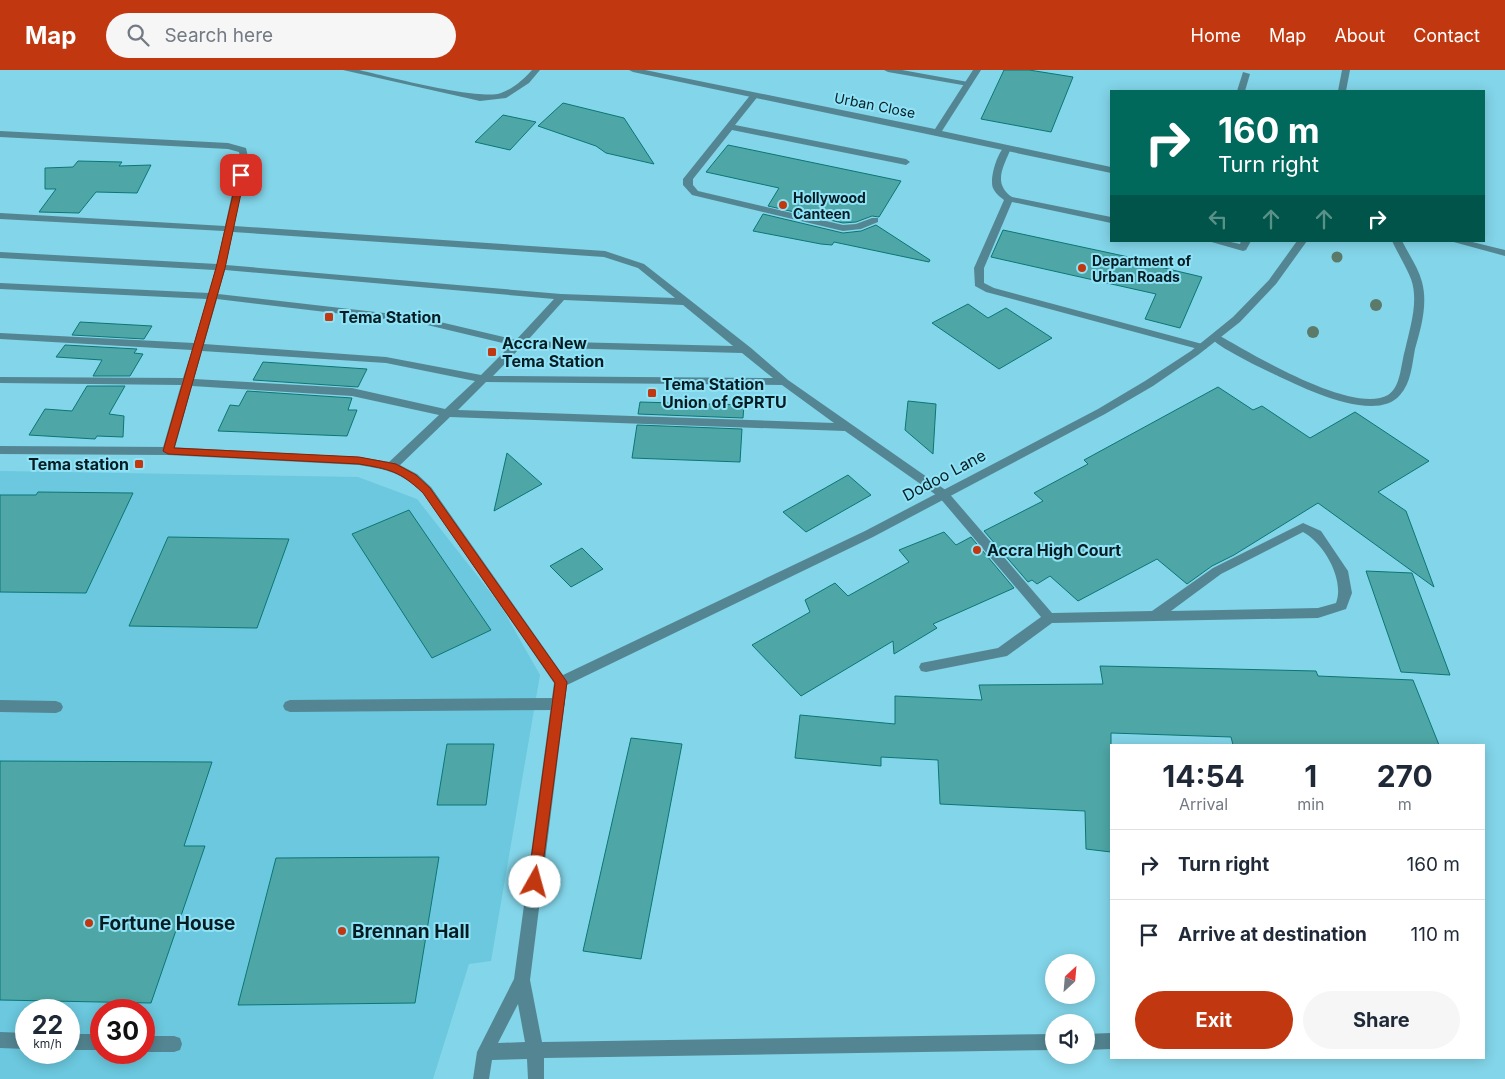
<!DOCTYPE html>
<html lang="en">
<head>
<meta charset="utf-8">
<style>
  :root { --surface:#fff; --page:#f6f6f7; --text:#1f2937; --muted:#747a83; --line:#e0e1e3; --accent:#c13710 }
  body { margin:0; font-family:Inter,sans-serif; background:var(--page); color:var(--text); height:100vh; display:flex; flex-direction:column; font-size:19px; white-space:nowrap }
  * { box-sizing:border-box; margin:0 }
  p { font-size:16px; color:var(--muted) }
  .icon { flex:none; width:28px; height:28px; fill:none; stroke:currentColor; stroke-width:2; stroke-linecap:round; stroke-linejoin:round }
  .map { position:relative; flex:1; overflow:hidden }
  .sheet { position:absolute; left:1110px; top:674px; width:375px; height:315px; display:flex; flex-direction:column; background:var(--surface); border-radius:0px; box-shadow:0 2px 12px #0003 }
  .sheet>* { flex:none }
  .hud { position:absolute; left:1110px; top:20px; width:375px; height:152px; border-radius:0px; box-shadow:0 2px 12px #0003; background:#00695c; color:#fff; overflow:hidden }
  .needle { width:32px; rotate:26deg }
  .controls { position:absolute; left:1045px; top:884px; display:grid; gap:10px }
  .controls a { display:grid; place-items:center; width:50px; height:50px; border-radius:50%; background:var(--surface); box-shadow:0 2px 12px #0003; font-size:25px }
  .speed { position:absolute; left:15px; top:929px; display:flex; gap:10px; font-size:25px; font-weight:700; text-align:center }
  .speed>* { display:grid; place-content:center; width:65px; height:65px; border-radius:50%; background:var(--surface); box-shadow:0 2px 12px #0003; line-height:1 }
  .speed small { font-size:12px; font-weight:400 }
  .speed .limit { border:8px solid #d22; background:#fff; color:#111 }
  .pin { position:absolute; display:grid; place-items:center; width:42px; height:42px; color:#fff; margin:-21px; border-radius:10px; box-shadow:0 2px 8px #0006 }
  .me { position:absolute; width:55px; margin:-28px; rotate:7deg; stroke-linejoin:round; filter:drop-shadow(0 0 4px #0008) }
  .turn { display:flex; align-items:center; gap:18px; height:105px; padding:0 25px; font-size:22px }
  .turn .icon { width:65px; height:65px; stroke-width:2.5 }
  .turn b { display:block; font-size:35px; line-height:42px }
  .lanes { display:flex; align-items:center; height:48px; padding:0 25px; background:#0003; justify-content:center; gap:25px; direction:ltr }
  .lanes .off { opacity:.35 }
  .eta { display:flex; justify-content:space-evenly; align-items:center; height:85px; text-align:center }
  .eta b { font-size:30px; font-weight:700; line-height:35px }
  .primary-button { display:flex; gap:10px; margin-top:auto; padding:10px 25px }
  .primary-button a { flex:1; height:58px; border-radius:30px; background:var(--accent); color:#fff; font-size:20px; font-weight:700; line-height:58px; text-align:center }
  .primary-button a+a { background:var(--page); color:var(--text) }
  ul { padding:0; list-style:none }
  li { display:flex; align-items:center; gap:15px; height:70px; padding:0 25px; border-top:1px solid var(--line) }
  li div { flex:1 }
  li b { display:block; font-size:19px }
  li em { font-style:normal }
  header { display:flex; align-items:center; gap:30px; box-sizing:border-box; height:70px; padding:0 25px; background:var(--accent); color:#fff }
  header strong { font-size:24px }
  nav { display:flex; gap:28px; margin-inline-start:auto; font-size:18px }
  .search { width:350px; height:45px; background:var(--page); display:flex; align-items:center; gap:12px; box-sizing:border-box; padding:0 18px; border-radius:28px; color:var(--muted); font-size:19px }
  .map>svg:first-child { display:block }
  .built { fill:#6bc8de; fill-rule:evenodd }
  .building { fill:#4ea7a6; stroke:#0b7676 }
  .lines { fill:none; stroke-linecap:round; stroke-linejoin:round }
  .lane { fill:#538692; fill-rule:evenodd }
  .street { fill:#538692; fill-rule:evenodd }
  .tree { fill:#5b7a6a }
  .route { fill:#c13710; stroke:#7d240a }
  .poi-dot { fill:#c13710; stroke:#90e2f6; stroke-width:2 }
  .labels { text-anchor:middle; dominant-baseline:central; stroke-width:4; stroke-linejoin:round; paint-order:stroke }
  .far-street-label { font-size:14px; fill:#031d23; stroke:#90e2f6 }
  .far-poi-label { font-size:14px; font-weight:bold; fill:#031d23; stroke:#90e2f6; text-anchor:start }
  .poi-label { font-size:16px; font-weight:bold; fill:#031d23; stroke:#90e2f6; text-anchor:start }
  .street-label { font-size:16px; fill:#031d23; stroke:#90e2f6 }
  .near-poi-label { font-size:19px; font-weight:bold; fill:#031d23; stroke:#90e2f6; text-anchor:start }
</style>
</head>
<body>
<header>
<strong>Map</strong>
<div class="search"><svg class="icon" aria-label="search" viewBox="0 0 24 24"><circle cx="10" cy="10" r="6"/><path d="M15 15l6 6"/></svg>Search here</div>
<nav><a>Home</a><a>Map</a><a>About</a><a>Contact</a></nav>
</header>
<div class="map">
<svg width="1505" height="1009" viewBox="0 0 1505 1009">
  <rect width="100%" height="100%" fill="#83d5e9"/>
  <path class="built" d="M0 401 358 407 417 429 501 536 540 605 491 891 469 894 433 1009H0ZM26 940H69V982H26ZM101 940H144V982H101Z"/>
  <g class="building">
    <path d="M1004 0H1029L1073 7 1051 62 981 49Z"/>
    <path d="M563 33 624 48 654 94 606 83 596 76 538 56Z"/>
    <path d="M503 45 536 52 510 80 475 72Z"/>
    <path d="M728 75 901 111 879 147 872 146 856 152 843 153 768 136 779 118 706 102Z"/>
    <path d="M78 91 122 92 119 96 151 95 137 123 96 122 79 143 39 142 56 119H45V98L73 97Z"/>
    <path d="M763 144 843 163 861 161 876 155 930 190 929 192 834 172 832 175 821 174 753 161Z"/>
    <path d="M1003 160 1161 194 1160 197 1202 207 1180 258 1145 249 1156 224 991 187Z"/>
    <path d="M968 234 988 248 1006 238 1052 268 999 299 932 253Z"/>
    <path d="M80 252 152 256 144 269 72 265Z"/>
    <path d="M65 275 137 279 134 283 143 284 130 306H93L102 290 56 287Z"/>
    <path d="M263 292 367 299 358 317 253 310Z"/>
    <path d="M87 316H125L109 344 124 346 123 367 97 366 95 369 29 365 45 339 72 341Z"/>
    <path d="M1218 317 1253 340 1262 336 1310 368 1355 342 1429 391 1378 422 1406 441 1434 517 1318 433 1234 485 1212 496 1187 514 1157 489 1078 531 1050 506 1037 514 1032 510 1028 512 984 461 1043 431 1034 423 1088 394 1084 390Z"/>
    <path d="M247 321 352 328 348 340H357L347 366 218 361 230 335 239 336Z"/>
    <path d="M908 331 936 334 933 384 905 360Z"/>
    <path d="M640 332 744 335 743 348 638 344Z"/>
    <path d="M637 355 742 359 740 392 632 388Z"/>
    <path d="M507 383 542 414 494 441Z"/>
    <path d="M848 405 871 425 806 462 783 442Z"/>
    <path d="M38 422 133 423 86 523 0 522V425H36Z"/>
    <path d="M409 440 491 560 432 588 352 464Z"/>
    <path d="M944 462 956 475 971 467 1014 518 933 554 937 558 894 584 893 571 801 626 752 575 810 542 805 530 835 513 848 526 909 492 899 480Z"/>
    <path d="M168 467 289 469 257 558 129 556Z"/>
    <path d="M582 478 603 499 571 517 550 496Z"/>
    <path d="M1366 501 1412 503 1450 605 1401 602Z"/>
    <path d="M1100 596 1316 601 1318 606 1413 610 1439 675H1233L1231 667 1111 663V782L1086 779 1085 741 940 734 938 690 881 687V696L795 688 800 645 895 654V626L982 630 979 615 1103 614Z"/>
    <path d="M631 668 682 674 641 889 583 881Z"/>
    <path d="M447 674H494L486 735H437Z"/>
    <path d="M0 691 212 692 184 776H205L151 933 0 930Z"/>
    <path d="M439 787 415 933 238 935 276 788Z"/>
  </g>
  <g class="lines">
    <g class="lane">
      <path d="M343 0H359C385 6 481 31 501 23 513 19 524 9 532 0H540L529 13 506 28 480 31Z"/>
      <path d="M884 0H902L968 12 972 14 968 16 888 2Z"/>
      <path d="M1243 2 1250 4 1245 21H1237Z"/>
      <path d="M752 23 759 25 735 55 906 89 910 92 906 95 732 60 693 109V115L698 121 843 155 856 154 872 148H878V152L861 159 843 161 692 125 683 115V109Z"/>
      <path d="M0 61 228 73 246 78 248 87 234 156 605 181 644 194 751 278 788 310 947 421 1052 543 1152 541 1213 498 1303 453 1321 461 1348 501 1352 523 1346 539 1318 548 1052 553 1007 586 926 602 921 601 919 597 921 593 998 578 1041 547 939 427 845 361 450 347 396 399H388L386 396 388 393 439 345 352 326 192 316 174 381 168 385 164 384 162 381 181 315 0 313V307L183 308 192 280 0 269V263L194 273 207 229 0 219V213L209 223 215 200 0 188V182L217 194 224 161 0 149V143L225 156 240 87 239 82 228 79 0 67ZM233 162 604 187 638 198 675 228 561 224 226 195ZM225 200 554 229 516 270 419 247 218 224ZM217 229 419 253 511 275 481 305 386 287 204 274ZM564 230 683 235 733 276 527 271ZM521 277 742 283 773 308 493 306ZM202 281 386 293 475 311 445 339 352 318 194 309ZM486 312 782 315 834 353 458 340ZM1303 462C1324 473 1345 510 1336 533L1318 538 1171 541 1221 504Z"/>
      <path d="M1007 75 1011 78C1004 96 992 113 1012 127L1111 147V153L1012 132 984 198V213L994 218 1206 275 1207 277 1206 279H1198L986 222 975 216 974 198 1004 130C1000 127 995 123 993 118 989 109 998 79 1007 75Z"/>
      <path d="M1208 171H1226L1240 174 1241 171H1251L1246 180 1243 181Z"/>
      <path d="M1392 171H1402C1409 185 1418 197 1422 212 1428 234 1421 258 1415 279 1412 295 1411 313 1400 325 1376 354 1303 318 1276 305 1263 299 1219 278 1211 268L1216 265 1220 266C1252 284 1353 345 1388 325 1401 317 1401 293 1405 280 1410 258 1419 231 1411 209 1406 196 1398 184 1392 171Z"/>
      <path d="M1450 171H1468L1505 180V186Z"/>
      <path d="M558 628 563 630 565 634 563 638 558 640 290 642 285 640 283 636 285 632 290 630Z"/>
      <path d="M0 630 56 631 61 633 63 637 61 641 56 643 0 642Z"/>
      <path d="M0 962 26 963V979L0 978Z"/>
      <rect x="69" y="964" width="32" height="16"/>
      <path d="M144 966H174L180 968 182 974 180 980 174 982H144Z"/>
    </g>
    <g class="street">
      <path d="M629 0H645L935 59 973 0H981L942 61 1111 97V103L633 2Z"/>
      <path d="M1342 0H1350L1346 21H1338Z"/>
      <path d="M1297 171H1307L1276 214 1240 252 1198 285 1153 316 1105 344 873 467 567 615 530 910 542 972 1054 964V980L544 988V1009H528L527 989 492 990 489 1009H473L477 982 514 909 554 613 423 423C400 402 389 400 359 395L168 385 0 384V376L168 377 359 387 396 393 417 404 431 417 563 605 865 461 1098 339 1145 311 1191 281 1233 247 1269 210ZM518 934 525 972 498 973Z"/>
      <path d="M1111 963V979L1086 980V964Z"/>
    </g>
  </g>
  <g class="tree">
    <circle cx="1337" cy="187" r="5.5"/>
    <circle cx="1376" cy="235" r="6"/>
    <circle cx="1313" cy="262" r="6"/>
  </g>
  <path class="route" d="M238 103 245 105 225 198 174 378 359 387 396 394 416 405 430 418 567 612 540 816 535 818 530 816 528 812 555 613 423 423C400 401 389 399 359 394L168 384 163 381 216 198Z"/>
  <g class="poi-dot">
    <circle cx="783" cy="135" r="5"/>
    <circle cx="1082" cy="198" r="5"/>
    <rect x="324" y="242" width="10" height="10" rx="2.5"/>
    <rect x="487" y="277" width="10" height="10" rx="2.5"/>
    <rect x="647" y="318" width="10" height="10" rx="2.5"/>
    <rect x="134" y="389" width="10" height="10" rx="2.5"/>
    <circle cx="977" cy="480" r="5"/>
    <circle cx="89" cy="853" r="5"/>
    <circle cx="342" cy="861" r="5"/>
  </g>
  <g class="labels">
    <g class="far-street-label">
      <text transform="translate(875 35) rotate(11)">Urban Close</text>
    </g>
    <g class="far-poi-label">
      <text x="793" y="127">Hollywood<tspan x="793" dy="16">Canteen</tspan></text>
      <text x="1092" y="190">Department of<tspan x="1092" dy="16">Urban Roads</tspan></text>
    </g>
    <g class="poi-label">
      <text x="339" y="247">Tema Station</text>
      <text x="502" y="273">Accra New<tspan x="502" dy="18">Tema Station</tspan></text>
      <text x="662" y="314">Tema Station<tspan x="662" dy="18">Union of GPRTU</tspan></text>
      <text x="129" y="394" text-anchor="end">Tema station</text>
      <text x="987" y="480">Accra High Court</text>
    </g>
    <g class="street-label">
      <text transform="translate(944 405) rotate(-28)">Dodoo Lane</text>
    </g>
    <g class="near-poi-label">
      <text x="99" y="853">Fortune House</text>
      <text x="352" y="861">Brennan Hall</text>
    </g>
  </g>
</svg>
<div class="controls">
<a><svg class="needle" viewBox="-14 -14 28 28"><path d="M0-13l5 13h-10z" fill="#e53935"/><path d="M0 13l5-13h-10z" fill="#747a83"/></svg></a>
<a><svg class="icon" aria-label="sound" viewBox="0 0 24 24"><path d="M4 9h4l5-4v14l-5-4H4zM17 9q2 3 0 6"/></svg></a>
</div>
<div class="speed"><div>22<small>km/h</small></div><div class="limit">30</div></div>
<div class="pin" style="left:241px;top:105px;background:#d93025"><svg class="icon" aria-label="arrive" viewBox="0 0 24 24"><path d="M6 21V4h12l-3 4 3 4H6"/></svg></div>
<svg class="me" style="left:535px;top:812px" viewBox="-20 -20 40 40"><circle r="19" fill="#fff"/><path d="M0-13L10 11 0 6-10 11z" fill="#c13710"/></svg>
<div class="hud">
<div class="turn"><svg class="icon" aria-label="right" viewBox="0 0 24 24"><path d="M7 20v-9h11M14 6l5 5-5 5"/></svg><div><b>160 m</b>Turn right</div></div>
<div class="lanes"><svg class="icon off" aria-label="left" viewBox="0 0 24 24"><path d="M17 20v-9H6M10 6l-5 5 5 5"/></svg><svg class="icon off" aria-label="ahead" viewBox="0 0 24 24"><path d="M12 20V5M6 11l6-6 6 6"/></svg><svg class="icon off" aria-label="ahead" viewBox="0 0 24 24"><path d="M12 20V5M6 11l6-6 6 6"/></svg><svg class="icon" aria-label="right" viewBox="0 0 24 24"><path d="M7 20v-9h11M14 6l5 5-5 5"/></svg></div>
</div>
<section class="sheet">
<div class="eta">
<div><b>14:54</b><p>Arrival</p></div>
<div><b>1</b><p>min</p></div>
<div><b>270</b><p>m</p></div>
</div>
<ul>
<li><svg class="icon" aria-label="right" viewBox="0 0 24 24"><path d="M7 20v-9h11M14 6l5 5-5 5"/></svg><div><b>Turn right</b></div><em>160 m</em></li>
<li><svg class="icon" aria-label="arrive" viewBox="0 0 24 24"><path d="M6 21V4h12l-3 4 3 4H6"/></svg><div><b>Arrive at destination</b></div><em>110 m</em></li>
</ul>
<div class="primary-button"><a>Exit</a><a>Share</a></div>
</section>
</div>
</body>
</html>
